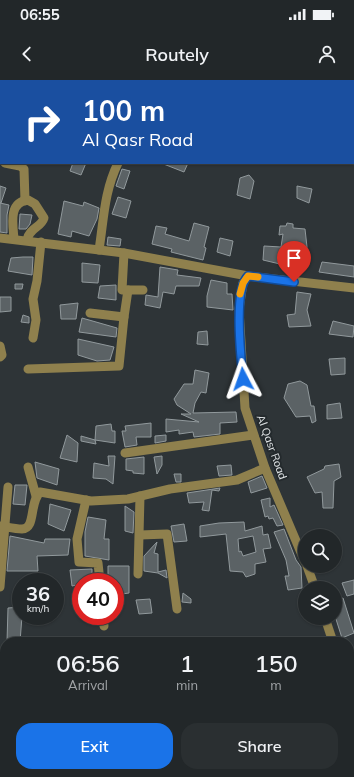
<!DOCTYPE html>
<html lang="en">
<head>
<meta charset="utf-8">
<style>
  :root { --surface:#222729; --page:#2a2f31; --text:#f1f3f6; --muted:#a2a5a8; --line:#3f4446; --accent:#1a73e8 }
  body { margin:0; font-family:Mulish,sans-serif; background:var(--page); color:var(--text); height:100vh; display:flex; flex-direction:column; font-size:15px; white-space:nowrap }
  * { box-sizing:border-box; margin:0 }
  p { font-size:13px; color:var(--muted) }
  .icon { flex:none; width:22px; height:22px; fill:none; stroke:currentColor; stroke-width:2; stroke-linecap:round; stroke-linejoin:round }
  .map { position:relative; flex:1; overflow:hidden }
  .panel { position:absolute; left:0px; top:557px; width:354px; height:140px; display:flex; flex-direction:column; background:var(--surface); border-radius:16px 16px 0 0; box-shadow:0 1px 3px #0004,0 0 0 1px var(--line) }
  .panel>* { flex:none }
  .hud { position:absolute; left:0px; top:0px; width:354px; height:84px; box-shadow:0 1px 3px #0004,0 0 0 1px var(--line); background:#1a4fa0; color:#fff; overflow:hidden }
  .controls { position:absolute; left:298px; top:449px; display:grid; gap:8px }
  .controls a { display:grid; place-items:center; width:44px; height:44px; border-radius:50%; background:var(--surface); box-shadow:0 1px 3px #0004,0 0 0 1px var(--line); font-size:20px }
  .speed { position:absolute; left:12px; top:493px; display:flex; gap:8px; font-size:20px; font-weight:700; text-align:center }
  .speed>* { display:grid; place-content:center; width:52px; height:52px; border-radius:50%; background:var(--surface); box-shadow:0 1px 3px #0004,0 0 0 1px var(--line); line-height:1 }
  .speed small { font-size:10px; font-weight:400 }
  .speed .limit { border:6px solid #d22; background:#fff; color:#111 }
  .pin { position:absolute; display:grid; place-items:center; width:34px; height:34px; color:#fff; margin:-41px -17px; border-radius:50% 50% 50% 0; rotate:-45deg; box-shadow:0 0 4px #0007 }
  .pin .icon { rotate:45deg }
  .me { position:absolute; width:44px; margin:-22px; rotate:356deg; stroke-linejoin:round; filter:drop-shadow(0 0 3px #0008) }
  .turn { display:flex; align-items:center; gap:14px; height:84px; padding:0 16px; font-size:18px }
  .turn .icon { width:52px; height:52px; stroke-width:2.5 }
  .turn b { display:block; font-size:28px; line-height:34px }
  .eta { display:flex; justify-content:space-evenly; align-items:center; height:68px; text-align:center }
  .eta b { font-size:24px; font-weight:600; line-height:28px }
  .primary-button { display:flex; gap:8px; margin-top:auto; padding:8px 16px }
  .primary-button a { flex:1; height:46px; border-radius:16px; background:var(--accent); color:#fff; font-size:16px; font-weight:600; line-height:46px; text-align:center }
  .primary-button a+a { background:var(--page); color:var(--text) }
  .status { display:flex; justify-content:space-between; align-items:center; height:28px; padding:0 20px; background:var(--surface); direction:ltr }
  .status svg { height:11px; fill:currentColor }
  header { display:flex; justify-content:space-between; align-items:center; height:52px; padding:0 16px; background:var(--surface); font-size:18px; font-weight:600 }
  .map>svg:first-child { display:block }
  .building { fill:#5b6265; stroke:#91999c; fill-rule:evenodd }
  .lines { fill:none; stroke-linecap:round; stroke-linejoin:round }
  .minor { stroke:#8f804d; stroke-width:9 }
  .route-casing { stroke:#114b97; stroke-width:10 }
  .route { stroke:#1a73e8; stroke-width:7 }
  .slow { stroke:#f59e0b; stroke-width:7 }
  .labels { text-anchor:middle; dominant-baseline:central; stroke-width:4; stroke-linejoin:round; paint-order:stroke }
  .street-label { font-size:11px; fill:#dfe3e5; stroke:#242a2d }
</style>
</head>
<body>
<div class="status"><b>06:55</b><svg viewBox="0 0 49 12"><path d="M0 12V9h3v3zM5 12V6h3v6zM10 12V3h3v9zM15 12V0h3v12zM26 1h20v11H26zM47 4h2v5h-2z"/></svg></div>
<header><svg class="icon" aria-label="back" viewBox="0 0 24 24"><path d="M15 5l-7 7 7 7"/></svg>Routely<svg class="icon" aria-label="person" viewBox="0 0 24 24"><circle cx="12" cy="8" r="4"/><path d="M4 21q1-7 8-7t8 7"/></svg></header>
<div class="map">
<svg width="354" height="697" viewBox="0 0 354 697">
  <rect width="100%" height="100%" fill="#2e3437"/>
  <g class="building">
    <path d="M73 83H86L81 95 70 91Z"/>
    <path d="M161 83H188L184 92Z"/>
    <path d="M122 89 130 91 124 109 116 106Z"/>
    <path d="M249 95 254 101 250 119 237 115 240 98Z"/>
    <path d="M0 106 6 108 1 123H0Z"/>
    <path d="M297 106 312 109 309 123 297 118Z"/>
    <path d="M118 117 131 121 126 138 112 134Z"/>
    <path d="M64 121 83 126 84 122 99 128 97 139 89 156 72 151 71 157 58 154Z"/>
    <path d="M0 123 9 125 7 135V153L0 152Z"/>
    <path d="M20 134 32 135 30 144 26 149H19Z"/>
    <path d="M194 143 209 147 204 167 206 168 203 180 171 172 172 169 152 164 156 146 167 148 165 154 189 161Z"/>
    <path d="M287 143 293 144V148L305 149 307 167 304 185 279 180 280 184 263 180 264 166 281 167 283 154 279 155 280 146H286Z"/>
    <path d="M108 157 121 159 120 166 107 165Z"/>
    <path d="M220 158 233 161 230 176 217 172Z"/>
    <path d="M23 177H33L32 195 8 191 11 178Z"/>
    <path d="M322 182 354 186V197L319 192Z"/>
    <path d="M82 183 100 185 98 203 82 202Z"/>
    <path d="M160 187 178 190 177 195 201 198 199 206H176L174 214 163 212 160 228 145 225 146 215 158 217Z"/>
    <path d="M211 200 227 203V214H232L233 230 207 227V216Z"/>
    <path d="M15 204H23L22 209H15Z"/>
    <path d="M116 205V220L98 218 100 206Z"/>
    <path d="M297 212 311 214 307 230 311 246 289 247 287 235 295 234Z"/>
    <path d="M0 217H11V231L0 232Z"/>
    <path d="M78 223 76 239H61L60 225Z"/>
    <path d="M23 235 29 237V243L21 242Z"/>
    <path d="M82 238 117 248 116 257 79 252Z"/>
    <path d="M333 241 354 246 353 257 329 254Z"/>
    <path d="M207 251 208 265 197 264 198 252Z"/>
    <path d="M78 259 114 267 110 280 97 281 78 275Z"/>
    <path d="M345 278V294L331 295 329 279Z"/>
    <path d="M195 290 209 293 206 313 201 312 195 323 193 333 236 332 237 342 220 343V354L194 357 193 352 179 354V350L166 352V339L199 342 181 334H191L177 325 174 319 184 304H193Z"/>
    <path d="M300 301 307 305 311 326H314L316 341 312 343 310 336 296 337 284 318 288 304Z"/>
    <path d="M340 323 342 338 327 339V325Z"/>
    <path d="M151 343V357H136L137 365 125 367 122 351H126L125 346Z"/>
    <path d="M111 344 112 351H115V363L95 360 96 364 81 361V356L95 360 96 346Z"/>
    <path d="M67 355 78 363 77 382 60 378Z"/>
    <path d="M166 355V361L155 363V356Z"/>
    <path d="M108 376H115L113 404 106 399 93 398 94 383 109 386Z"/>
    <path d="M162 376V385L157 394 154 377Z"/>
    <path d="M144 377V394L133 393V391L126 390V379Z"/>
    <path d="M35 382 59 389 57 405 37 398Z"/>
    <path d="M339 384 341 397 334 401 333 428H323L322 412 315 413 307 397 324 389 325 386Z"/>
    <path d="M231 385 232 395 219 396 217 386Z"/>
    <path d="M174 394H181V402H176Z"/>
    <path d="M262 396 267 408 251 413 248 402Z"/>
    <path d="M15 405H27L25 425 13 424Z"/>
    <path d="M220 408 219 411 212 410 209 431 202 430 204 422 189 423 187 413Z"/>
    <path d="M270 418V427L274 425 283 445 277 446 273 438 269 439 268 436 265 437 261 420Z"/>
    <path d="M50 424 71 430 64 451 48 444Z"/>
    <path d="M125 426 134 432 133 453 125 451Z"/>
    <path d="M88 437 106 440 104 459H109V480L85 476V452Z"/>
    <path d="M244 442 245 451 262 446 263 455 268 454 271 468 263 469 266 482 255 484V494L246 497 243 492 230 491 226 454 200 457V446L219 443ZM253 456 256 472 243 476 241 471 239 472 238 459Z"/>
    <path d="M184 444 187 461 174 462 171 446Z"/>
    <path d="M284 449 296 480 301 487 302 508 288 510 285 496H289L286 480 274 452Z"/>
    <path d="M10 456 44 463 45 459H70L68 475 37 476 38 491H7Z"/>
    <path d="M157 462 154 473 158 474V492L166 490 167 498 158 493 144 491V476Z"/>
    <path d="M108 486H129V513L115 515V502H108Z"/>
    <path d="M92 489V502H81V504L72 506 70 490Z"/>
    <path d="M354 500V514L347 516 342 503Z"/>
    <path d="M183 513 191 519V523L182 522Z"/>
    <path d="M343 518 354 553 342 558 335 536V521Z"/>
    <path d="M150 519 152 533 139 534 136 520Z"/>
    <path d="M21 527V536H22L20 562H7L8 528Z"/>
    <path d="M354 646V666H353L349 647Z"/>
    <path d="M69 692H98L100 697H70Z"/>
  </g>
  <g class="lines">
    <g class="minor">
      <path d="M25 1V0"/>
      <path d="M0 2H1"/>
      <path d="M5 83 20 86 24 89 25 121"/>
      <path d="M0 158 124 173 248 196 354 208"/>
      <path d="M14 159C13 145 8 122 28 120L35 124 44 138C41 148 30 147 27 160"/>
      <path d="M99 170C104 138 104 112 118 83"/>
      <path d="M124 173 122 210H143"/>
      <path d="M248 196 243 203 239 229 245 328 265 388 305 482"/>
      <path d="M90 233 124 237 128 210"/>
      <path d="M33 258 36 240 33 219 37 201 41 162"/>
      <path d="M0 266 2 275 0 277"/>
      <path d="M28 289 119 286 124 237"/>
      <path d="M125 373 253 355"/>
      <path d="M28 387 36 416"/>
      <path d="M86 420 77 459 79 482 98 483 100 502"/>
      <path d="M0 446C7 447 15 449 22 449 36 449 29 423 40 412L91 421 128 419 170 409 237 400 265 388"/>
      <path d="M140 455 167 454 177 529"/>
      <path d="M307 486 315 508"/>
      <path d="M138 494 140 416"/>
      <path d="M0 507 8 407"/>
      <path d="M103 536 104 546"/>
      <path d="M325 538 333 562"/>
      <path d="M349 616 354 615"/>
      <path d="M0 690 5 689"/>
      <path d="M20 692 22 697"/>
      <path d="M104 692 106 697"/>
    </g>
  </g>
  <g class="lines">
    <defs>
      <path id="route" d="M243 299C241 278 233 210 248 196L294 202"/>
    </defs>
    <use href="#route" class="route-casing"/>
    <use href="#route" class="route"/>
    <path class="slow" d="M240 214 243 203 248 196 258 197"/>
  </g>
  <g class="labels">
    <g class="street-label">
      <text transform="translate(272 367) rotate(70)">Al Qasr Road</text>
    </g>
  </g>
</svg>
<div class="controls">
<a><svg class="icon" aria-label="search" viewBox="0 0 24 24"><circle cx="10" cy="10" r="6"/><path d="M15 15l6 6"/></svg></a>
<a><svg class="icon" aria-label="layers" viewBox="0 0 24 24"><path d="M12 4l9 5-9 5-9-5zM3 14l9 5 9-5"/></svg></a>
</div>
<div class="speed"><div>36<small>km/h</small></div><div class="limit">40</div></div>
<div class="pin" style="left:294px;top:202px;background:#d93025"><svg class="icon" aria-label="arrive" viewBox="0 0 24 24"><path d="M6 21V4h12l-3 4 3 4H6"/></svg></div>
<svg class="me" style="left:243px;top:299px" viewBox="-20 -20 40 40"><path d="M0-17L14 15 0 8-14 15z" fill="#1a73e8" stroke="#fff" stroke-width="4"/></svg>
<div class="hud">
<div class="turn"><svg class="icon" aria-label="right" viewBox="0 0 24 24"><path d="M7 20v-9h11M14 6l5 5-5 5"/></svg><div><b>100 m</b>Al Qasr Road</div></div>
</div>
<section class="panel">
<div class="eta">
<div><b>06:56</b><p>Arrival</p></div>
<div><b>1</b><p>min</p></div>
<div><b>150</b><p>m</p></div>
</div>
<div class="primary-button"><a>Exit</a><a>Share</a></div>
</section>
</div>
</body>
</html>
